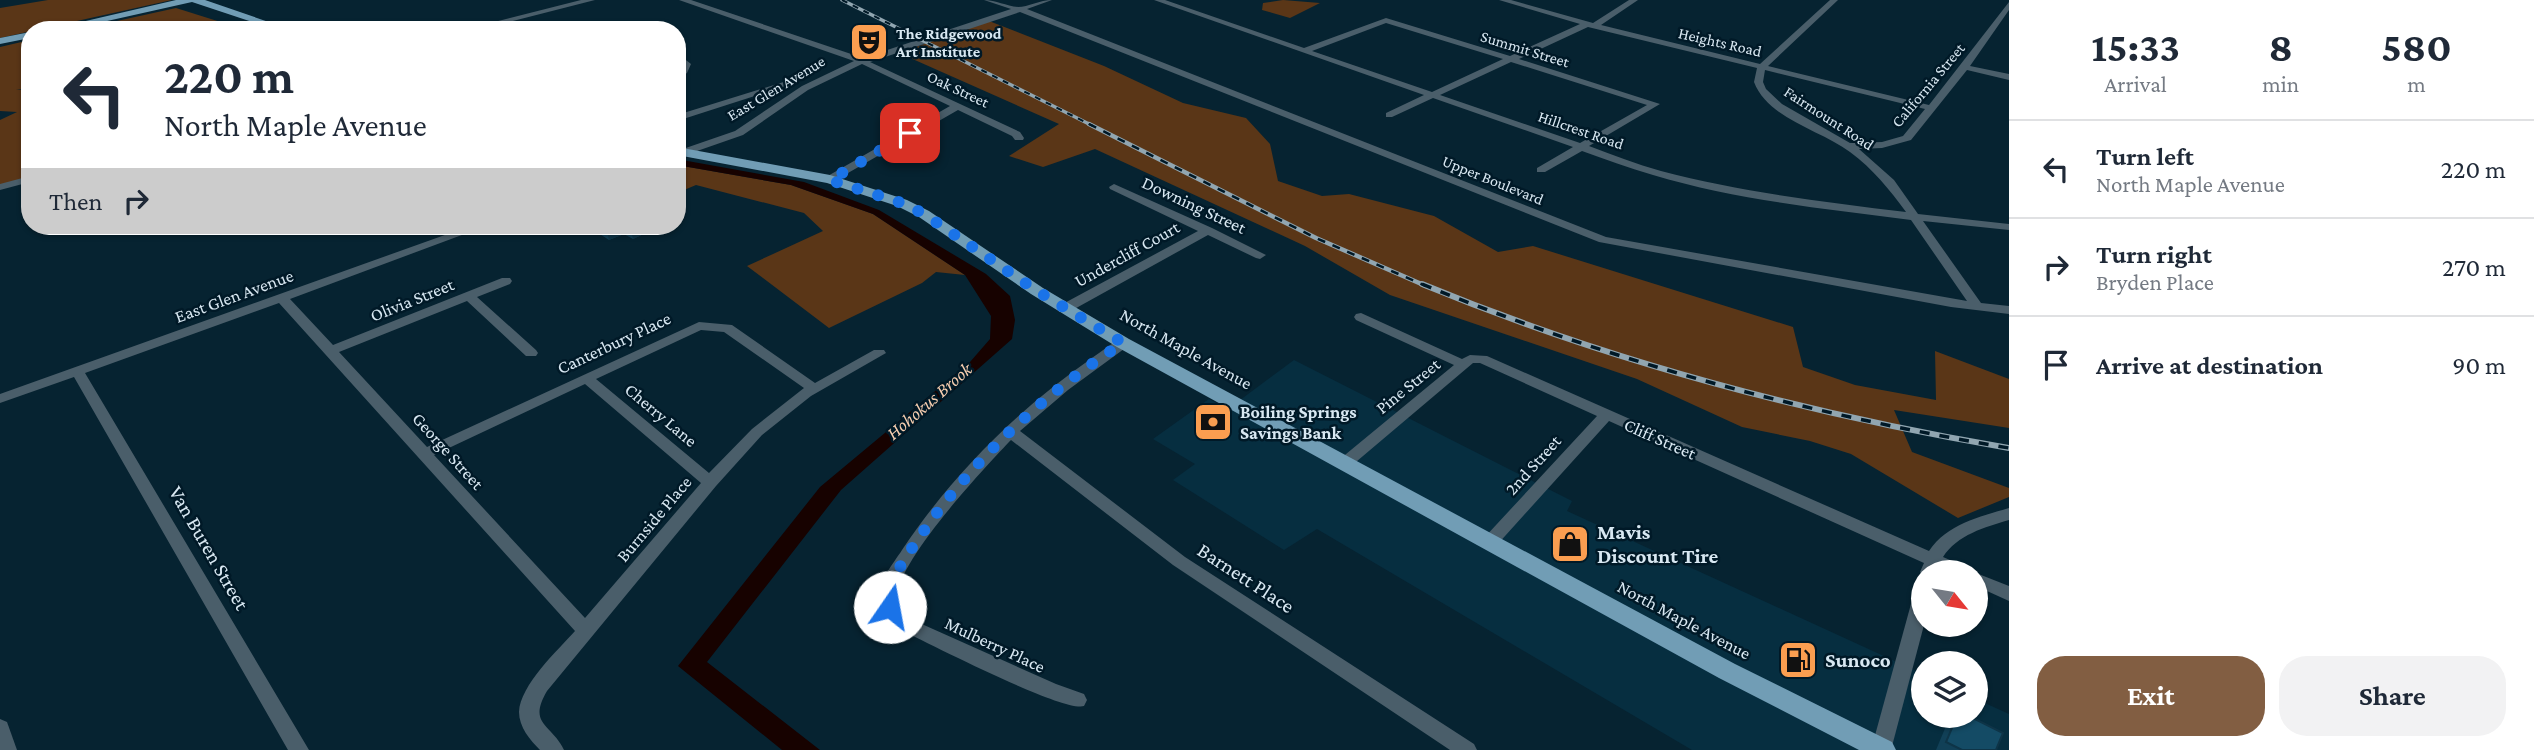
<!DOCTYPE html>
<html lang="en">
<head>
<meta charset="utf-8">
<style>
  :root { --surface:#fff; --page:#f2f2f3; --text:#1f2937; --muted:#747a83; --line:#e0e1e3; --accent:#825e42 }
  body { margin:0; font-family:"Crimson Pro",serif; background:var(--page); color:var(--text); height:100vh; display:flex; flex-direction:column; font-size:26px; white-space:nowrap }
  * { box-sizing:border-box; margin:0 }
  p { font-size:23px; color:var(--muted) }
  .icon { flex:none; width:38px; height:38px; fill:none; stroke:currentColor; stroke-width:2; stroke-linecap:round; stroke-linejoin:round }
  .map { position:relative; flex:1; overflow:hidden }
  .details { display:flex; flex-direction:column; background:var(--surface); width:525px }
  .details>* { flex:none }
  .banner { position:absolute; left:21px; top:21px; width:665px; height:214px; border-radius:28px; box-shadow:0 2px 5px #0004; background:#fff; color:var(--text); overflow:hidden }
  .needle { width:46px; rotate:120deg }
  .buttons { position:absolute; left:1911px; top:560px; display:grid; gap:14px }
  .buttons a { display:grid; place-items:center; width:77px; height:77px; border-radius:50%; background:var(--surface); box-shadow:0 2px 5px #0004; font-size:35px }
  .pin { position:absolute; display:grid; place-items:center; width:60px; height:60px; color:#fff; margin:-30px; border-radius:14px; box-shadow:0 4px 10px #0006 }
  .me { position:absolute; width:77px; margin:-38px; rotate:12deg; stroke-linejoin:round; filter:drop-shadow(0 0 5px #0008) }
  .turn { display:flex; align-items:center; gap:24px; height:147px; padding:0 28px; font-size:32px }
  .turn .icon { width:91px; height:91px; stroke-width:2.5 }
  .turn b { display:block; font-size:49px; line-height:60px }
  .then { display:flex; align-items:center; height:66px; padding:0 28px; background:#0003; gap:14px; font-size:26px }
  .eta { display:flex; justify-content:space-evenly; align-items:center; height:119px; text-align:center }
  .eta b { font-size:42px; font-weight:700; line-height:49px }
  .primary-button { display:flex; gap:14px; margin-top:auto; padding:14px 28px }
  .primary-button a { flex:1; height:80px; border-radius:28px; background:var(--accent); color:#fff; font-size:28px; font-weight:700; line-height:80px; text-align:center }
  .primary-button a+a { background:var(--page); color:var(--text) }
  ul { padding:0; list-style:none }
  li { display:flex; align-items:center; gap:21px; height:98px; padding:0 28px; border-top:2px solid var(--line) }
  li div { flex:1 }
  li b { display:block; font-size:26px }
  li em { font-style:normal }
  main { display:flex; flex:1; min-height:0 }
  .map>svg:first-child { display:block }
  .built { fill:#062e40 }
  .green { fill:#5a3617 }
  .water { fill:#170200 }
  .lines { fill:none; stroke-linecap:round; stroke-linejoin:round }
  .minor { fill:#4a5e6a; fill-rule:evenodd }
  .major { fill:#719db5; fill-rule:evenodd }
  .rail-far2-casing { stroke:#91a6b1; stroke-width:3.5 }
  .rail-far1-casing { stroke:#91a6b1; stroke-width:4.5 }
  .rail-casing { stroke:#91a6b1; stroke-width:6 }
  .rail-far2 { stroke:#001927; stroke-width:2; stroke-dasharray:6; stroke-linecap:butt }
  .rail-far1 { stroke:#001927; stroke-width:2.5; stroke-dasharray:8; stroke-linecap:butt }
  .rail { stroke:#001927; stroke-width:3.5; stroke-dasharray:10; stroke-linecap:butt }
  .wall { fill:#114057 }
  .shaded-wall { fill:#0e3447 }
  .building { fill:#144b65; stroke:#0e3447; stroke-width:2 }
  .route { stroke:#1a73e8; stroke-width:12; stroke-dasharray:0 21.6 }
  .labels { text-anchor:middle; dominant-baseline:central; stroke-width:5; stroke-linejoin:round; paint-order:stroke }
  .far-poi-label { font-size:16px; font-weight:bold; fill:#d8e8f2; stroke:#001927; text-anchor:start }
  .far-street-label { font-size:16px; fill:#d8e8f2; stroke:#001927 }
  .street-label { font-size:18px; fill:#d8e8f2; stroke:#001927 }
  .poi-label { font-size:18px; font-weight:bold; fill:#d8e8f2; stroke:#001927; text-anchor:start }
  .water-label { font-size:19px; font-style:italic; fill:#f6ceb0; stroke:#001927 }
  .near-poi-label { font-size:21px; font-weight:bold; fill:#d8e8f2; stroke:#001927; text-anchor:start }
  .near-street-label { font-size:21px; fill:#d8e8f2; stroke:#001927 }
</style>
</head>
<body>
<main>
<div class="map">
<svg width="2009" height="750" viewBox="0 0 2009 750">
  <rect width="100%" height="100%" fill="#062331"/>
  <path class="built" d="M1294 360 1572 501 1567 511 1923 674V716H1976V699L2009 714V750H1692L1317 529 1284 550 1173 480 1195 464 1153 439 1209 399 1228 409Z"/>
  <g class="green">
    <path d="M48 0H172L0 38V8Z"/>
    <path d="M1283 0 1320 3 1290 18 1262 10 1263 3Z"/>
    <path d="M176 8 246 30H76Z"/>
    <path d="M989 21 1104 66 1183 103 1246 118 1270 144 1278 181 1322 196 1349 194 1434 216 1498 252 1533 246 1793 327 1803 367 1855 385 1936 400 1935 351 2009 379V428L1894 410 1912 452 2009 488V497L1958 518 1851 454 1810 441 1742 427 1637 379 1390 295 1305 246 1095 149 1043 167 1009 156 1059 124 899 53Z"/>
    <path d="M30 40V88L16 90H30V178L0 185V120L17 112 0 111V47Z"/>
    <path d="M677 165 791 185 873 214 965 275 936 272 922 283 829 328 747 266 823 231 804 213 696 185 677 193Z"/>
  </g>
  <path class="water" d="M682 160 804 182 879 210 986 274 1010 296 1015 320 1012 339 841 490 707 662 820 750H782L678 666 820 487 970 362 990 339 991 316 965 275 873 214 791 185 677 165V161Z"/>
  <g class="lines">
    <g class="minor">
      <path d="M581 0H595L478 30H463Z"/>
      <path d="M679 0H691L863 58 1011 9 984 0C996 0 1006 6 1018 7 1028 7 1040 0 1052 0L1027 9 1606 237 1967 301 1911 220C1825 209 1736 200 1653 175 1629 168 1605 159 1582 151L1545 172H1537V168L1573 147 1433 98 1392 117H1386V113L1424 95 1154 0H1165L1304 48 1386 18 1510 56 1580 24 1499 0H1511L1593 23 1629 0H1638L1601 25 1760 64 1830 0H1838L1768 66 1929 105 2009 2V10L1970 66 2009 74V80L1967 70 1911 140 1882 148 1859 149 1894 180 1918 214 2009 224V230L1923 221 1981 303 2009 306V314L1951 307 1599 242 1020 12 870 62 1020 132 1024 138 1023 140H1015L1012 136 958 110 834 181H826V177L950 106 862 64 808 90 743 135 677 158V151L735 131 802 86 854 61ZM1386 23 1503 59 1432 92 1312 51ZM1588 27 1757 68 1754 82C1768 119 1821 130 1850 152 1873 169 1889 189 1906 212 1824 202 1740 192 1661 171 1636 164 1613 155 1589 146L1660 104 1519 59ZM1511 62 1647 105 1580 143 1440 95ZM1765 70 1925 109 1903 136 1882 142 1850 143 1782 104 1766 89 1763 82Z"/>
      <path d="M677 53 691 64 687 73 677 79V72L682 65 677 60Z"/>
      <path d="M790 80 798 82 677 121V115Z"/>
      <path d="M30 176V182L0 190V184Z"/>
      <path d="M1114 184 1212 228 1266 255 1260 259 1256 258 1208 235 1069 312H1059L1058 309 1059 306 1198 231 1110 189 1109 187Z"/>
      <path d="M203 226H247C234 234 215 234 203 226Z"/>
      <path d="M470 226H486L290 299 333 345 502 278H510L512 281 510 284 477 297 536 350 538 353 536 356H526L467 301 339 352 427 447 699 322 732 325 815 383 874 350H884L886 353 811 396 762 435 716 486 547 691C527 725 552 724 564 750H540C530 740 519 727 519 712 520 685 558 650 575 631L279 303 85 373 309 750H288L74 377 0 403V394ZM701 330 724 332 804 388 752 429 709 473 596 379ZM585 384 701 483 585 618 434 455Z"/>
      <path d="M1361 313 1462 359 1470 355 1487 356 1929 551C1947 524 1979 517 2009 508V520C1985 527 1957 535 1943 557L1966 567 1969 572H1944L1938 570V572H1923V577L1920 572 1924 563 1609 421 1496 546 1490 548 1484 546 1482 542 1484 538 1597 416 1480 363H1473L1350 467H1340L1337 463 1340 459 1454 365 1356 320 1354 317 1356 314Z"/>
      <path d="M1123 339 1130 343 1128 346 1068 390 1020 431 1185 557 1474 744 1477 750H1450L1173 565 1011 440C987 465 890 568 897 602 899 611 908 616 915 621L1056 684 1084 694 1087 700 1084 706C1064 713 930 644 903 631 891 624 879 612 879 598 879 580 893 564 902 550 952 475 1017 410 1092 358 1101 352 1112 342 1123 339Z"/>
      <path d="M1976 573 2009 586V601L1976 586Z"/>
      <path d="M1923 586 1924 625 1891 750H1871L1914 593 1917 588Z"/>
      <path d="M0 719 7 722 17 750H0Z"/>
    </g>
    <g class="major">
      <path d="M176 0H205L292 30H276L192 2 67 30H47Z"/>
      <path d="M30 32V38L0 44V38Z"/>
      <path d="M677 147 830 175 907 200 929 211 1043 288 1129 339 1735 664 1892 742 1896 750H1859L1719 678 1117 347 1031 294 919 217 897 206 827 183 677 155Z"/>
    </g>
    <defs>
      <path id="rail-far2" d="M842 0 1093 126"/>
      <path id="rail-far1" d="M1089 124 1316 238 1426 286"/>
      <path id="rail" d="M1422 284C1611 362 1808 414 2009 448"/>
    </defs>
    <use href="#rail-far2" class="rail-far2-casing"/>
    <use href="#rail-far1" class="rail-far1-casing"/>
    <use href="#rail" class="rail-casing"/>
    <use href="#rail-far2" class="rail-far2"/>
    <use href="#rail-far1" class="rail-far1"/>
    <use href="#rail" class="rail"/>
  </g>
  <g class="wall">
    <path d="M564 226H647L648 232 633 239 624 234 609 240 592 229 577 235Z"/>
    <path d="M1955 716H1969L1996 750H1936L1946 726Z"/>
  </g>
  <g class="shaded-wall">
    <path d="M575 226H591L592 229 577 235Z"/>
    <path d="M606 226H623L624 234 609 240Z"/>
    <path d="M630 226H647L648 232 633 239Z"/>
  </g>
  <path class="building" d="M1957 716H1969L2003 733 1996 750H1962L1946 742Z"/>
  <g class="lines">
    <path class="route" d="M890 607C885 585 901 566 912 548 966 466 1040 396 1123 343L1037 291 924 214 902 203 830 180 910 133"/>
  </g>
  <defs>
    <symbol id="theatre-square" viewBox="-11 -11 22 22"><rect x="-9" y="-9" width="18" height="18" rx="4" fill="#fb9e50" stroke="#001927"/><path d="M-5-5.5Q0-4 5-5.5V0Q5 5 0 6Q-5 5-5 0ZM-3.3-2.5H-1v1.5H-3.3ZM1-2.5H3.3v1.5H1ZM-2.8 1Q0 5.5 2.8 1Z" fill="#111"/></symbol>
    <symbol id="bank-square" viewBox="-11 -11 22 22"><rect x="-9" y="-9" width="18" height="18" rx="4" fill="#fb9e50" stroke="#001927"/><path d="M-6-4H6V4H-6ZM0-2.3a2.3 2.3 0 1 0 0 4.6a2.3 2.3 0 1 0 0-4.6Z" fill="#111"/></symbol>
    <symbol id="shop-square" viewBox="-11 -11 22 22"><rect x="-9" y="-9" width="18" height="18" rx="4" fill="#fb9e50" stroke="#001927"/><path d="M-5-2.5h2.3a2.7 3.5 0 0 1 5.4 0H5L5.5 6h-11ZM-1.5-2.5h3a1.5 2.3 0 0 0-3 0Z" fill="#111"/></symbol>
    <symbol id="fuel-square" viewBox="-11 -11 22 22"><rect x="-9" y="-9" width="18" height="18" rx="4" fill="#fb9e50" stroke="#001927"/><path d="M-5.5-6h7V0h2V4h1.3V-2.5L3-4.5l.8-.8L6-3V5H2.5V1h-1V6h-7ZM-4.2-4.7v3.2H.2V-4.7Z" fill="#111"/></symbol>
  </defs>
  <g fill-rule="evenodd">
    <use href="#theatre-square" x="847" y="20" width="44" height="44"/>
    <use href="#bank-square" x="1191" y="400" width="44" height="44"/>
    <use href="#shop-square" x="1548" y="522" width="44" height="44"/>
    <use href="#fuel-square" x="1776" y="638" width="44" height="44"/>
  </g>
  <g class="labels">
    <g class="far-poi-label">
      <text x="896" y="33">The Ridgewood<tspan x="896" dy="18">Art Institute</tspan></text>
    </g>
    <g class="far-street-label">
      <text transform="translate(1720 42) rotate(13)">Heights Road</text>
      <text transform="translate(1525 49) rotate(17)">Summit Street</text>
      <text transform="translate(1928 85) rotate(-50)">California Street</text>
      <text transform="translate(776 88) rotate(-31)">East Glen Avenue</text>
      <text transform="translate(958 89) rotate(25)">Oak Street</text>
      <text transform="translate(1829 118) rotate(33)">Fairmount Road</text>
      <text transform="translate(1581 130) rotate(19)">Hillcrest Road</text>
      <text transform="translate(1493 180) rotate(22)">Upper Boulevard</text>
    </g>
    <g class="street-label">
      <text transform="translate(1194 205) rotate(25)">Downing Street</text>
      <text transform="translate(1127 254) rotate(-29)">Undercliff Court</text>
      <text transform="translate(234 296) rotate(-20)">East Glen Avenue</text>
      <text transform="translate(412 300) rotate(-22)">Olivia Street</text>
      <text transform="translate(614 343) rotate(-25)">Canterbury Place</text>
      <text transform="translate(1186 349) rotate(29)">North Maple Avenue</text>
      <text transform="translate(1408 386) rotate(-39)">Pine Street</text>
      <text transform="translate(661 415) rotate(40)">Cherry Lane</text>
      <text transform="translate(1660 439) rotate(24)">Cliff Street</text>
      <text transform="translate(448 451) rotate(48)">George Street</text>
      <text transform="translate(1533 465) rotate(-48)">2nd Street</text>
      <text transform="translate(654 519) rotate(-50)">Burnside Place</text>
      <text transform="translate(1684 620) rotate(28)">North Maple Avenue</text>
      <text transform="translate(995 645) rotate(25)">Mulberry Place</text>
    </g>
    <g class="poi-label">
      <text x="1240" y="412">Boiling Springs<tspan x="1240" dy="21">Savings Bank</tspan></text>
    </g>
    <g class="water-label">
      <text transform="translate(929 401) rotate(-41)">Hohokus Brook</text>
    </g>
    <g class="near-poi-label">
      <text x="1597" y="532">Mavis<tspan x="1597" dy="24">Discount Tire</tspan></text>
      <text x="1825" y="660">Sunoco</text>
    </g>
    <g class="near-street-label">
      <text transform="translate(209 548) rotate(60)">Van Buren Street</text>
      <text transform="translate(1246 578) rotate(33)">Barnett Place</text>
    </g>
  </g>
</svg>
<div class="buttons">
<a><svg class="needle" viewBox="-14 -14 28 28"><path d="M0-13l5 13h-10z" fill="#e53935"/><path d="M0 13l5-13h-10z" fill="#747a83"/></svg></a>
<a><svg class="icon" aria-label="layers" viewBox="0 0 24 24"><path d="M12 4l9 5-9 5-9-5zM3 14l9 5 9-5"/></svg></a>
</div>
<div class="pin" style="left:910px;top:133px;background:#d93025"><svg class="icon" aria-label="arrive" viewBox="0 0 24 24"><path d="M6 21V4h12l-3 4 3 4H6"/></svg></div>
<svg class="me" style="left:890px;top:607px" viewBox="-20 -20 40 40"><circle r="19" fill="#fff"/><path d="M0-13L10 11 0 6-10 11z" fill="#1a73e8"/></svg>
<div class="banner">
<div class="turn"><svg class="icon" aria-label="left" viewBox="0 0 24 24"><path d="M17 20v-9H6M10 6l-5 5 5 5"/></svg><div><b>220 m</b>North Maple Avenue</div></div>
<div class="then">Then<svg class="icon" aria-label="right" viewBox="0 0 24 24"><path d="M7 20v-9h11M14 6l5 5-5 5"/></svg></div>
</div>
</div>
<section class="details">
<div class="eta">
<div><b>15:33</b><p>Arrival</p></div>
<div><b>8</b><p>min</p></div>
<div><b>580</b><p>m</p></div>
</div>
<ul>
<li><svg class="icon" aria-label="left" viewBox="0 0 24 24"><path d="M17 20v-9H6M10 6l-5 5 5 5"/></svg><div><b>Turn left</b><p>North Maple Avenue</p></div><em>220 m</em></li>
<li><svg class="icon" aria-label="right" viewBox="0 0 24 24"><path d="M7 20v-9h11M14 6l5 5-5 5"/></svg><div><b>Turn right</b><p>Bryden Place</p></div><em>270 m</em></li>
<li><svg class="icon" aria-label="arrive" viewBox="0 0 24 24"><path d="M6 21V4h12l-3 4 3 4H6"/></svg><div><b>Arrive at destination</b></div><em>90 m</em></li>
</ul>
<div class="primary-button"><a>Exit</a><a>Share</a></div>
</section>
</main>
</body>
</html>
